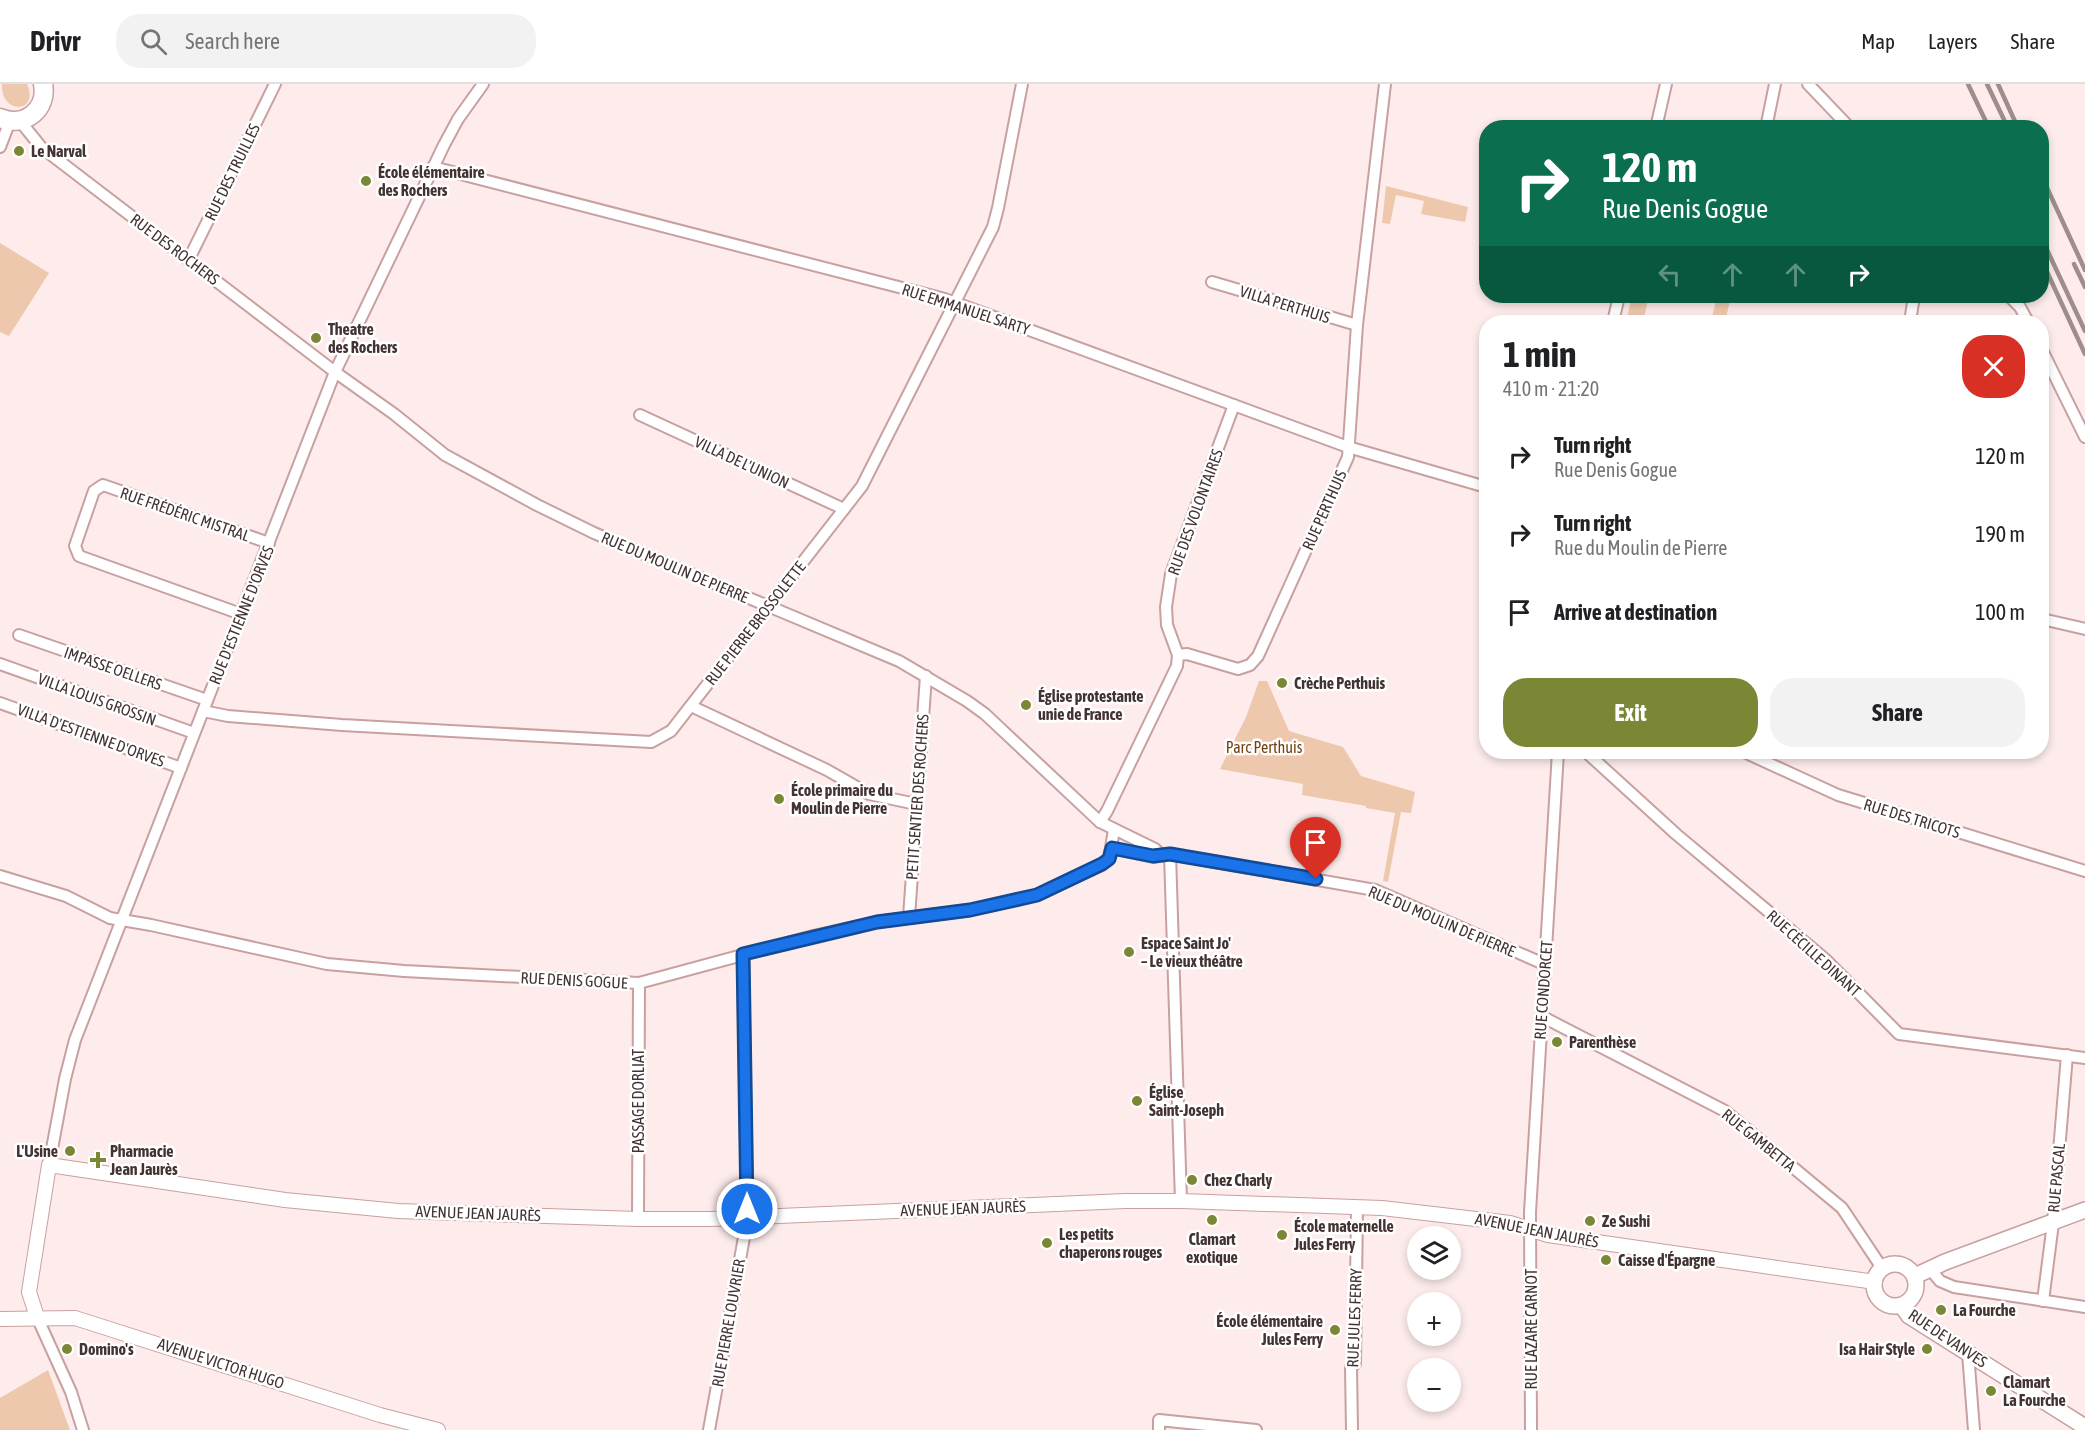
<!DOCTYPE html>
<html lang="en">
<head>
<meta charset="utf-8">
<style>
  :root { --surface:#fff; --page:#f2f2f2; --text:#202124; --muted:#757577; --line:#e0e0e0; --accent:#7c8735 }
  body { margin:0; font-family:"Asap Condensed",sans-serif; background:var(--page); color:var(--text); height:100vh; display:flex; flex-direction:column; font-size:22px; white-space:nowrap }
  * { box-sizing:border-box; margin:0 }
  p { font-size:20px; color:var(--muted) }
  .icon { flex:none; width:33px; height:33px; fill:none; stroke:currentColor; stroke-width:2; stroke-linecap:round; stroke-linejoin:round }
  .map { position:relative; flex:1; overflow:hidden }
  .panel { position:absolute; left:1479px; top:231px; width:570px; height:444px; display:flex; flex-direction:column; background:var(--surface); border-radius:24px; box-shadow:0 3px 9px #0003 }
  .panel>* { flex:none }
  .hud { position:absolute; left:1479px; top:36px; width:570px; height:183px; border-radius:24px; box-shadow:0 3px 9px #0003; background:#0b6e4f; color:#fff; overflow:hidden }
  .tools { position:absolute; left:1407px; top:1142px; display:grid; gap:12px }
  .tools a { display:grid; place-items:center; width:54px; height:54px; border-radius:50%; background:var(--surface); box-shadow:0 3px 9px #0003; font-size:30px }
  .pin { position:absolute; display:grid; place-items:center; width:51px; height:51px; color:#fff; margin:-62px -26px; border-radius:50% 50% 50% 0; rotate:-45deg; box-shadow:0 0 6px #0007 }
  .pin .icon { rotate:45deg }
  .me { position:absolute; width:66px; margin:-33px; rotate:0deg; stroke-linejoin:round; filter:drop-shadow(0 0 4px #0008) }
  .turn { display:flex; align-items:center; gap:21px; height:126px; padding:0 24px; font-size:27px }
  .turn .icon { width:78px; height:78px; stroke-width:2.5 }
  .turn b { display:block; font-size:42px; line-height:51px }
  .lanes { display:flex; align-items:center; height:57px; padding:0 24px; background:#0003; justify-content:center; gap:30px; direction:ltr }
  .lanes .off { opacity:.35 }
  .round { display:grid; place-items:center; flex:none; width:63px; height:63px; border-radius:24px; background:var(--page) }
  .head { display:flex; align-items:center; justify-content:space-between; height:102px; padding:0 24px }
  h1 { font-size:36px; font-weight:700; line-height:45px }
  .primary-button { display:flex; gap:12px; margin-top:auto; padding:12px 24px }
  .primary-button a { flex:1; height:69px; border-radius:24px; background:var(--accent); color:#fff; font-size:24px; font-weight:700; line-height:69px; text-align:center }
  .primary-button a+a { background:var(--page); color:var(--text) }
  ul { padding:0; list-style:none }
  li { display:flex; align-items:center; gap:18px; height:78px; padding:0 24px }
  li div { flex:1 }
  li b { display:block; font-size:22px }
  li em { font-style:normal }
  header { display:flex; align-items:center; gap:36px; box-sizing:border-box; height:84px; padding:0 30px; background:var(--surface); border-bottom:2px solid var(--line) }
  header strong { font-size:28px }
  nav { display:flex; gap:33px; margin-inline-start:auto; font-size:21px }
  .search { width:420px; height:54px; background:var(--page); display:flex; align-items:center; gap:15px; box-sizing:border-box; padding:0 21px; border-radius:24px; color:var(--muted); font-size:22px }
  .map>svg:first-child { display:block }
  .green { fill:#edc8ad }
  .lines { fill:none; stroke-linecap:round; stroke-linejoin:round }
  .minor-casing { stroke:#c8a0a0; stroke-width:14 }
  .tertiary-casing { stroke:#c8a0a0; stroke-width:16 }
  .secondary-casing { stroke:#c8a0a0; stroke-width:18 }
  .primary-casing { stroke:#c8a0a0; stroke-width:21 }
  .minor { stroke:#fff; stroke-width:10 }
  .tertiary { stroke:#fff; stroke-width:14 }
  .secondary { stroke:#fff; stroke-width:15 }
  .primary { stroke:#fff; stroke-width:18 }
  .rail { stroke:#9f8d8d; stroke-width:4.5 }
  .route-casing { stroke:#114b97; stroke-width:15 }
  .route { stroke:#1a73e8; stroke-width:10 }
  .poi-dot { fill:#7c8735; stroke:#fff; stroke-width:2 }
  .labels { text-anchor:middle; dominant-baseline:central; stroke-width:5; stroke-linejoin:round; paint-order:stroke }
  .poi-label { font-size:16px; font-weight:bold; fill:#433; stroke:#fff; text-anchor:start }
  .street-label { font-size:16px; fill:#433; stroke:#fff }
  .park-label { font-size:16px; fill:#76410f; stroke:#fff }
</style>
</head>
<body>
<header>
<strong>Drivr</strong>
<div class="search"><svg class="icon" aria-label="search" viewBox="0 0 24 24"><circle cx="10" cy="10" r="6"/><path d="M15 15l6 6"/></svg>Search here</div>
<nav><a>Map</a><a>Layers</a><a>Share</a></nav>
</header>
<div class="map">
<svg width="2085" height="1346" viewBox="0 0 2085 1346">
  <rect width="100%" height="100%" fill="#feecec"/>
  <g class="green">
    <path d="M2 0H27C40 30 0 31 2 0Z"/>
    <path d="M1386 102 1468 123 1465 138 1421 130 1424 117 1396 111 1390 140 1382 139Z"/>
    <path d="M0 159 49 189 9 252 0 248Z"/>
    <path d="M1632 212H1649L1643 238H1626Z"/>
    <path d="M1717 212H1731L1725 238H1711Z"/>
    <path d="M1259 597H1267L1289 647 1343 663 1361 692 1415 708 1411 729 1401 728 1388 798 1383 797 1395 729 1366 724V722L1302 711 1303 700 1220 685 1246 633Z"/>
    <path d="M48 1286 70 1346H0V1314Z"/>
  </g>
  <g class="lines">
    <defs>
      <g id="minor">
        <path d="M1808 0 1850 44"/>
        <path d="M20 37 41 63 335 288 394 330 445 371 537 421 594 449 899 577 967 617 985 630 1100 738 1155 765 1160 770"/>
        <path d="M1656 44 1666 0"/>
        <path d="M1766 44 1775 0"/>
        <path d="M0 63 10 37"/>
        <path d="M433 83 945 215 1348 363 1486 403"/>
        <path d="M189 175 275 0"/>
        <path d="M1212 198 1357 241"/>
        <path d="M2009 212 2020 223 2028 238"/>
        <path d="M1613 238 1619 212"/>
        <path d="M1910 238 1914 212"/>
        <path d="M2042 266 2085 353"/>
        <path d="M640 331 844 425"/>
        <path d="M241 530 79 472 75 462 94 407 103 401 269 459"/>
        <path d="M2042 535 2085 545"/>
        <path d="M19 551 207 616"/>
        <path d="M1178 571 1187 570 1238 585 1250 581 1258 572 1348 373 1357 241 1385 0"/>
        <path d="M0 580 194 649"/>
        <path d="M0 619 181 684"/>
        <path d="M691 622 827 686 869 710 916 720"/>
        <path d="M203 627 228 632 342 641 651 658 671 647 862 402 993 143 998 124 1022 0"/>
        <path d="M1586 668 1676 750 1825 875 1899 950 2085 974"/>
        <path d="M1744 668 1838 711 2085 787"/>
        <path d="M1100 738 1107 727 1177 582 1178 571 1167 541 1166 523 1171 490 1234 321"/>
        <path d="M1112 764 1153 773 1170 770 1375 806 1544 880"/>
        <path d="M1170 770 1181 1117"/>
        <path d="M0 792 66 812 110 834 151 841 327 880 404 887 639 899 813 852 877 838 970 826 1037 811 1102 781 1109 775 1114 746"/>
        <path d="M909 833 926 592"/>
        <path d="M1541 932 1725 1027 1842 1124 1882 1184"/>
        <path d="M49 1081 65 995 75 956 335 288 444 61 458 35 483 0"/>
        <path d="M638 1135 639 899"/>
        <path d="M1931 1186 1940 1197 1954 1203 2085 1223"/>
        <path d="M2043 1217 2053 1139 2067 971"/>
        <path d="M37 1233 71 1308 83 1346"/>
        <path d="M1968 1269 1974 1346"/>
        <path d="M709 1346 745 1148 747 1125 743 870"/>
        <path d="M1159 1346V1336L1256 1346"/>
        <path d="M1352 1346 1351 1283 1355 1280 1357 1123"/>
        <path d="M1531 1346 1530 1128 1558 668"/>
      </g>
      <g id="tertiary">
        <path d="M37 1233 29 1208 49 1081 285 1116 398 1127 638 1135H710L1125 1117H1181L1382 1124 1510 1139 1548 1151 1875 1198"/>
        <path d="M0 1235 75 1234 380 1331 438 1346"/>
      </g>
      <g id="secondary">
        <circle cx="1895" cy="1201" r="21"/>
        <path d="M1915 1192 1945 1178 2085 1126"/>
        <path d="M1902 1222 1909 1232 2085 1343"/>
      </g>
      <path id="primary" d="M0 34C24 44 48 26 43 0"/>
    </defs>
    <use href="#minor" class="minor-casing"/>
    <use href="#tertiary" class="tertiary-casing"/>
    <use href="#secondary" class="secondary-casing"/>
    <use href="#primary" class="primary-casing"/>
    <use href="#minor" class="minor"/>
    <use href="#tertiary" class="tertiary"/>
    <use href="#secondary" class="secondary"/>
    <use href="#primary" class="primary"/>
    <g class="rail">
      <path d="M1968 0 1989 44"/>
      <path d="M1987 0 2008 44"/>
      <path d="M1998 0 2018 44"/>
      <path d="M2042 93 2085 186"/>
      <path d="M2042 155 2085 247"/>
      <path d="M2042 177 2085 270"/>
      <path d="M2074 180 2085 203"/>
    </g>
  </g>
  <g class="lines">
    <defs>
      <path id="route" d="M747 1125 743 870 877 838 970 826 1037 811 1102 780 1109 775 1112 764 1153 772 1170 770 1316 795"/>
    </defs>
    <use href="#route" class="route-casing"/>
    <use href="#route" class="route"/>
  </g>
  <g class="poi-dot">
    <circle cx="19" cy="67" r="6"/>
    <circle cx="366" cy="97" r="6"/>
    <circle cx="316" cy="254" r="6"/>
    <circle cx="1282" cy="599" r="6"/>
    <circle cx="1026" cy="621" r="6"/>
    <circle cx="779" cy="715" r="6"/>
    <circle cx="1129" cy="868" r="6"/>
    <circle cx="1557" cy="958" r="6"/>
    <circle cx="1137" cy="1017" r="6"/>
    <circle cx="70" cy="1067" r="6"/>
    <path d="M95 1067h6v6h6v6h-6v6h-6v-6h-6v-6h6z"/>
    <circle cx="1192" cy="1096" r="6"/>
    <circle cx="1212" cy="1136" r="6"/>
    <circle cx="1590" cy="1137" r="6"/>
    <circle cx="1282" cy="1151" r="6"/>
    <circle cx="1047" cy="1159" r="6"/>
    <circle cx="1606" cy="1176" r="6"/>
    <circle cx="1941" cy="1226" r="6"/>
    <circle cx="1335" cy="1246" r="6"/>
    <circle cx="67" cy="1265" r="6"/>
    <circle cx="1927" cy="1265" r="6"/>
    <circle cx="1991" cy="1307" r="6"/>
  </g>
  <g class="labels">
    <g class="poi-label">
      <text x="31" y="67">Le Narval</text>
      <text x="378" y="88">École élémentaire<tspan x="378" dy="18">des Rochers</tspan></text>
      <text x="328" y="245">Theatre<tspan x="328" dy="18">des Rochers</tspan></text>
      <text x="1294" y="599">Crèche Perthuis</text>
      <text x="1038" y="612">Église protestante<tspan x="1038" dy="18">unie de France</tspan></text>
      <text x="791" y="706">École primaire du<tspan x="791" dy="18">Moulin de Pierre</tspan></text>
      <text x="1141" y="859">Espace Saint Jo'<tspan x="1141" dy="18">– Le vieux théâtre</tspan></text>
      <text x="1569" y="958">Parenthèse</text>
      <text x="1149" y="1008">Église<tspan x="1149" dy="18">Saint-Joseph</tspan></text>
      <text x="58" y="1067" text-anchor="end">L'Usine</text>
      <text x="110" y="1067">Pharmacie<tspan x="110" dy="18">Jean Jaurès</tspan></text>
      <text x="1204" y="1096">Chez Charly</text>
      <text x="1602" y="1137">Ze Sushi</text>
      <text x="1294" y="1142">École maternelle<tspan x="1294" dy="18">Jules Ferry</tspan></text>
      <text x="1059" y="1150">Les petits<tspan x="1059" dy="18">chaperons rouges</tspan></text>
      <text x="1212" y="1155" text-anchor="middle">Clamart<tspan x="1212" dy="18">exotique</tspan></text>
      <text x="1618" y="1176">Caisse d'Épargne</text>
      <text x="1953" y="1226">La Fourche</text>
      <text x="1323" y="1237" text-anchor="end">École élémentaire<tspan x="1323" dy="18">Jules Ferry</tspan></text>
      <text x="79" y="1265">Domino's</text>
      <text x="1915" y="1265" text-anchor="end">Isa Hair Style</text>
      <text x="2003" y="1298">Clamart<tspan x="2003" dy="18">La Fourche</tspan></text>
    </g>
    <g class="street-label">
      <text transform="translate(232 88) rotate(-64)">RUE DES TRUILLES</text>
      <text transform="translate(175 165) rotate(37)">RUE DES ROCHERS</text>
      <text transform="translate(1285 220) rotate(17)">VILLA PERTHUIS</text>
      <text transform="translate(966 225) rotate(18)">RUE EMMANUEL SARTY</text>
      <text transform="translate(742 378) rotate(25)">VILLA DE L'UNION</text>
      <text transform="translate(1324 426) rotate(-66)">RUE PERTHUIS</text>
      <text transform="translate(1195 428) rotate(-70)">RUE DES VOLONTAIRES</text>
      <text transform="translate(185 430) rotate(19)">RUE FRÉDÉRIC MISTRAL</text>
      <text transform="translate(675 483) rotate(23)">RUE DU MOULIN DE PIERRE</text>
      <text transform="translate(241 531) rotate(-68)">RUE D'ESTIENNE D'ORVES</text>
      <text transform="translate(755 539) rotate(-52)">RUE PIERRE BROSSOLETTE</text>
      <text transform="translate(113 584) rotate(19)">IMPASSE OELLERS</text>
      <text transform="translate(97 615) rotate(20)">VILLA LOUIS GROSSIN</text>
      <text transform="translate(91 651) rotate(20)">VILLA D'ESTIENNE D'ORVES</text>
      <text transform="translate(917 713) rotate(-86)">PETIT SENTIER DES ROCHERS</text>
      <text transform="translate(1912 734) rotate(17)">RUE DES TRICOTS</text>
      <text transform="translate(1442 837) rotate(23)">RUE DU MOULIN DE PIERRE</text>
      <text transform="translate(1814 869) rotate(42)">RUE CÉCILLE DINANT</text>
      <text transform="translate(574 896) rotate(3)">RUE DENIS GOGUE</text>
      <text transform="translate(1543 906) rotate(-86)">RUE CONDORCET</text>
      <text transform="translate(638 1017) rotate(-90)">PASSAGE DORLIAT</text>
      <text transform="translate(1759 1056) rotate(39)">RUE GAMBETTA</text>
      <text transform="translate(2056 1094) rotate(-85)">RUE PASCAL</text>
      <text transform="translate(963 1124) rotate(-2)">AVENUE JEAN JAURÈS</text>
      <text transform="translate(478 1129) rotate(2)">AVENUE JEAN JAURÈS</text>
      <text transform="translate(1537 1146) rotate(11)">AVENUE JEAN JAURÈS</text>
      <text transform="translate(1354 1234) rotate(-88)">RUE JULES FERRY</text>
      <text transform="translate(728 1239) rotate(-80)">RUE PIERRE LOUVRIER</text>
      <text transform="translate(1531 1245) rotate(-90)">RUE LAZARE CARNOT</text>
      <text transform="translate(1948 1254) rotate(34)">RUE DE VANVES</text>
      <text transform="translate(221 1279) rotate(18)">AVENUE VICTOR HUGO</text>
    </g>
    <g class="park-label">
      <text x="1264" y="663">Parc Perthuis</text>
    </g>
  </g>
</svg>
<div class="tools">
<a><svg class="icon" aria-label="layers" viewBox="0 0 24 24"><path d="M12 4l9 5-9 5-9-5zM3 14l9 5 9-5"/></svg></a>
<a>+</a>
<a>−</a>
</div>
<div class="pin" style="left:1316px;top:795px;background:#d93025"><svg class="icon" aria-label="arrive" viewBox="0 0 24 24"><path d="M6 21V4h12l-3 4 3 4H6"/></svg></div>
<svg class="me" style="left:747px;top:1125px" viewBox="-20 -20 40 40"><circle r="17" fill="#1a73e8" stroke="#fff" stroke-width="3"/><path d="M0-11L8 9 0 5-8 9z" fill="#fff"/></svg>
<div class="hud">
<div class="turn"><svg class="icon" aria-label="right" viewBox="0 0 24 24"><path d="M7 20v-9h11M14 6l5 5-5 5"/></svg><div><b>120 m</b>Rue Denis Gogue</div></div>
<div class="lanes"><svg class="icon off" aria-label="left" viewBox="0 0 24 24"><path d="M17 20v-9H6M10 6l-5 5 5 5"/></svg><svg class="icon off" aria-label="ahead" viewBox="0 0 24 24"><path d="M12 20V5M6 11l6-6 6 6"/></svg><svg class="icon off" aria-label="ahead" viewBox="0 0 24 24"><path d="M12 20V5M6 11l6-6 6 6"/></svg><svg class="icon" aria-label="right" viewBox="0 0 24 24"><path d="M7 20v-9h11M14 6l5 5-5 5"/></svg></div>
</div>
<section class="panel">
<div class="head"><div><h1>1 min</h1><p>410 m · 21:20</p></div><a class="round" style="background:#d93025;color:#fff"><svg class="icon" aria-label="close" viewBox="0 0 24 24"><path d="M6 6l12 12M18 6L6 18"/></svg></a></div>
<ul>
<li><svg class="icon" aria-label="right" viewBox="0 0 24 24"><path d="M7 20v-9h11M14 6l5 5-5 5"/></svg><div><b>Turn right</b><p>Rue Denis Gogue</p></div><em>120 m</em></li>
<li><svg class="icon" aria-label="right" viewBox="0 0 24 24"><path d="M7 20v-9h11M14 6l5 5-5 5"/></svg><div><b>Turn right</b><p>Rue du Moulin de Pierre</p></div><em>190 m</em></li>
<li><svg class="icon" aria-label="arrive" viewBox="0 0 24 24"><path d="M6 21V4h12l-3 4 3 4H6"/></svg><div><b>Arrive at destination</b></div><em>100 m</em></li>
</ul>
<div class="primary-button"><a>Exit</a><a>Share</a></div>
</section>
</div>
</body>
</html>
